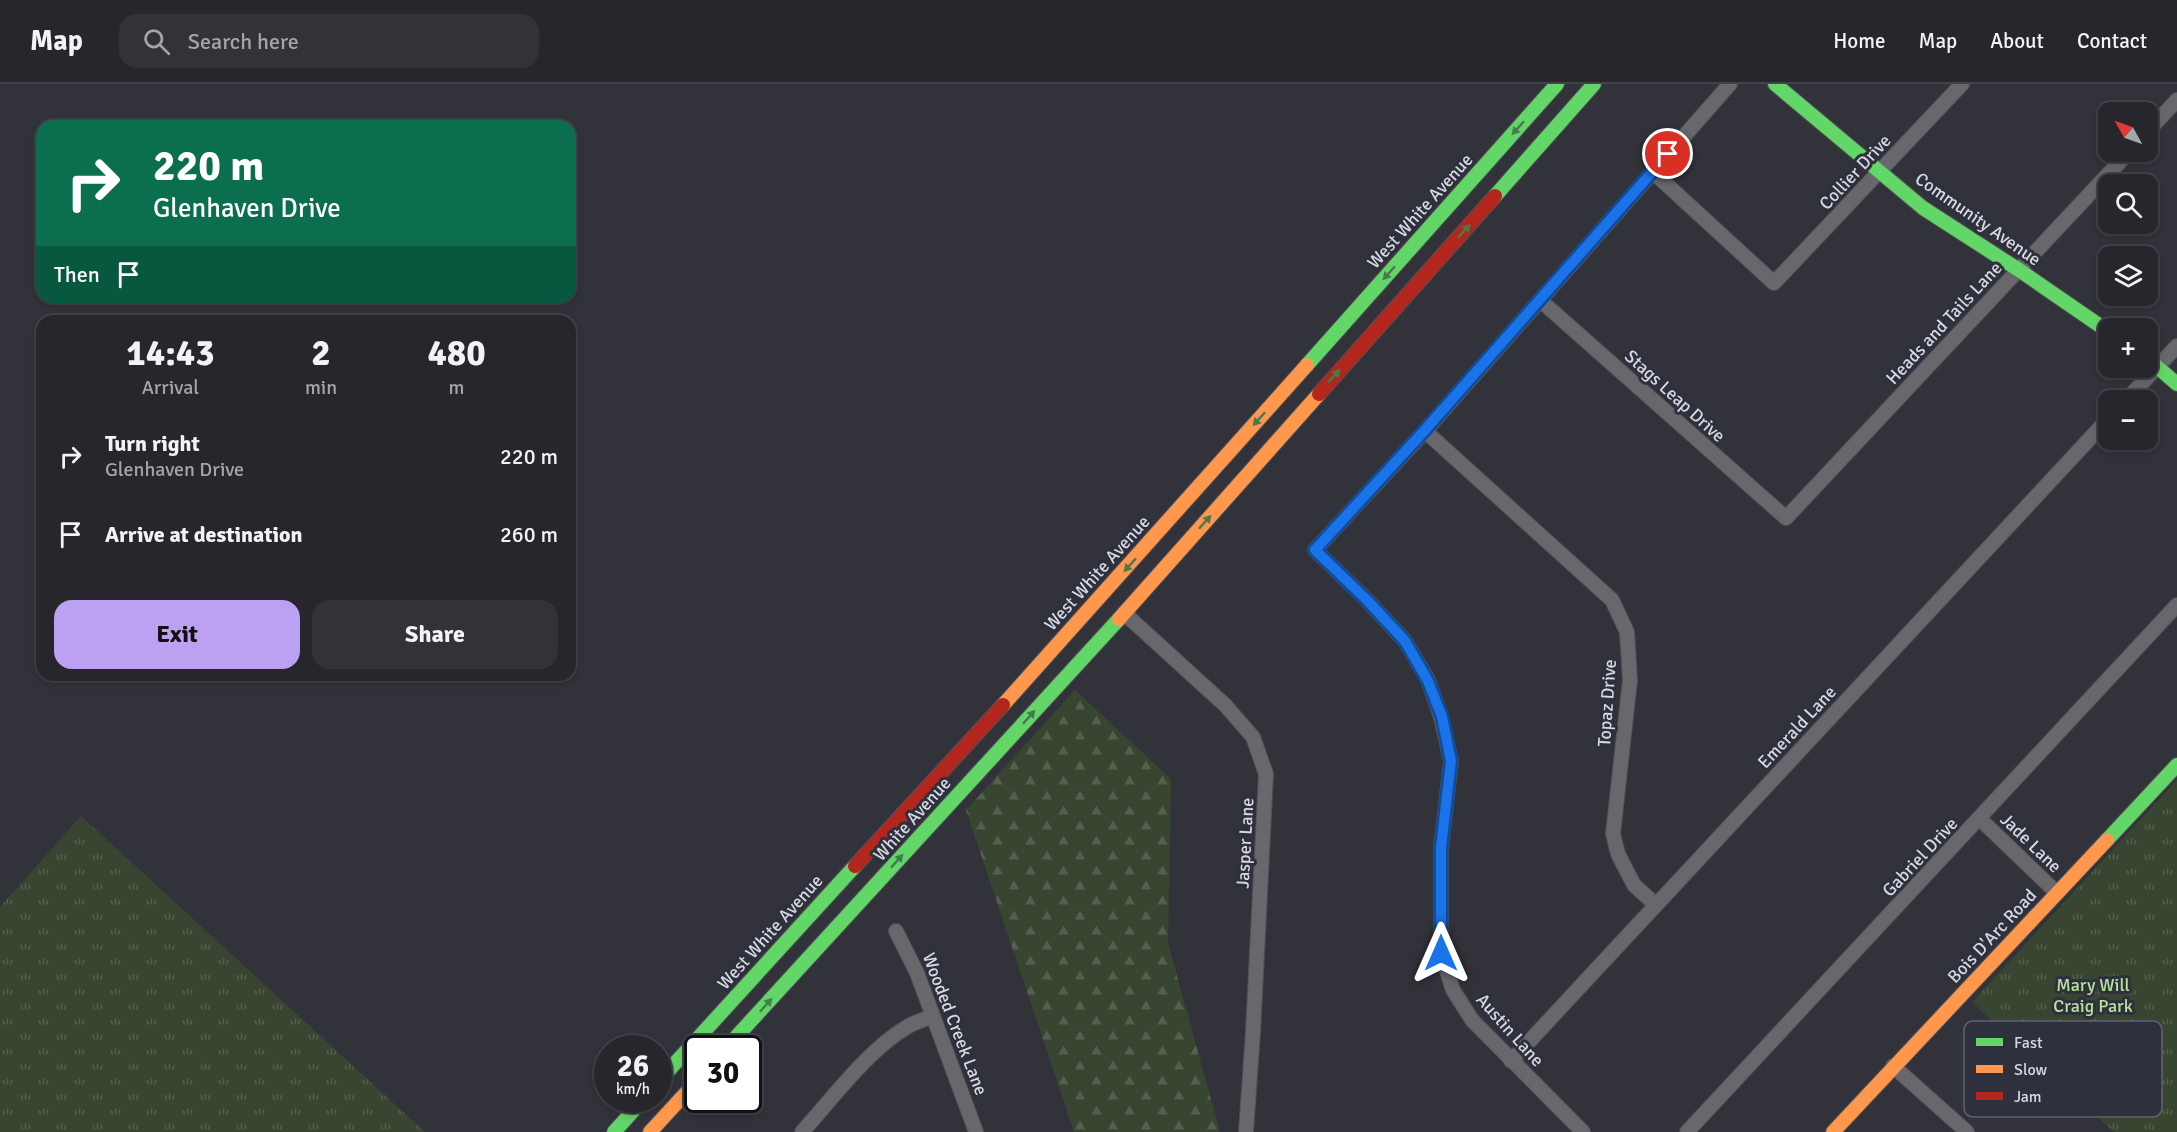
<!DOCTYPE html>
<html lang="en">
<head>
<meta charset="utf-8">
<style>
  :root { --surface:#26262c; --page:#323238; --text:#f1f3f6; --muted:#a4a5a9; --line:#424348; --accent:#bca0f2 }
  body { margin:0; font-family:Signika,sans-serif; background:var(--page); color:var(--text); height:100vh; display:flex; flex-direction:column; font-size:22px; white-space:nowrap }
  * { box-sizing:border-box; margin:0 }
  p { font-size:20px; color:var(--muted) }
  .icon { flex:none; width:33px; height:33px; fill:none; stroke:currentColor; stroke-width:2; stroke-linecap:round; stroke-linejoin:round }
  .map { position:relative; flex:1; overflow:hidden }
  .panel { position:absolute; left:36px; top:231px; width:540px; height:366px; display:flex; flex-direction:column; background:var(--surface); border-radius:18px; box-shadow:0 3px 9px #0003,0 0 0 2px var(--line) }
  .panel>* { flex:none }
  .guide { position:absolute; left:36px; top:36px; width:540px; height:183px; border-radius:18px; box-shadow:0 3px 9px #0003,0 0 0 2px var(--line); background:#0b6e4f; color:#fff; overflow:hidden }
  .needle { width:39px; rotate:310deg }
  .controls { position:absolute; left:2098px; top:18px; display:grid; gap:12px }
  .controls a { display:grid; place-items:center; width:60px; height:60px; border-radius:12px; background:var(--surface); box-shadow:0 3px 9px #0003,0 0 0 2px var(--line); font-size:30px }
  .speed { position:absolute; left:594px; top:951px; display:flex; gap:12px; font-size:30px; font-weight:700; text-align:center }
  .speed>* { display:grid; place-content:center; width:78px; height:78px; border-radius:50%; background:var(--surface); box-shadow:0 3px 9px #0003,0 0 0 2px var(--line); line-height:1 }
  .speed small { font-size:15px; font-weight:400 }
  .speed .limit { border:3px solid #111; border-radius:9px; background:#fff; color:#111 }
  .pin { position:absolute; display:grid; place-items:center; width:51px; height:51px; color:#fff; margin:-26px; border:3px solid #fff; border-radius:50%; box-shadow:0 2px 6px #0007 }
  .me { position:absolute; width:66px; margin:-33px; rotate:0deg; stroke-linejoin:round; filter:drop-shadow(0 0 4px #0008) }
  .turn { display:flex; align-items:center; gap:21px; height:126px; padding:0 18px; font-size:27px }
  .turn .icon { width:78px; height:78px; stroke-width:2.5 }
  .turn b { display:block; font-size:42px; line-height:51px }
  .then { display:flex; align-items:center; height:57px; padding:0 18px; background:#0003; gap:12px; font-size:22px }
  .eta { display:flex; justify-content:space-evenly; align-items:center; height:102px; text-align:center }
  .eta b { font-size:36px; font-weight:800; line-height:42px }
  .primary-button { display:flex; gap:12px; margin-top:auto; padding:12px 18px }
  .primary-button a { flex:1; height:69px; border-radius:18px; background:var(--accent); color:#111; font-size:24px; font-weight:800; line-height:69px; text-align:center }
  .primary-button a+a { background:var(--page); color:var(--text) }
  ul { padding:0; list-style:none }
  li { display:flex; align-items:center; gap:18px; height:78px; padding:0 18px }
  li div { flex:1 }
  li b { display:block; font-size:22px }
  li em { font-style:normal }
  header { display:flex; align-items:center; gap:36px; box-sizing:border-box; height:84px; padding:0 30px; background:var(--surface); border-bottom:2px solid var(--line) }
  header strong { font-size:28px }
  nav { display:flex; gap:33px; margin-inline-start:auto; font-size:21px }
  .search { width:420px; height:54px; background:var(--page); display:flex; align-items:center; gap:15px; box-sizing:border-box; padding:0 21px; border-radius:18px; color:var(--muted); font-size:22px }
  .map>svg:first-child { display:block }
  .grass { fill:url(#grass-tufts) }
  .forest { fill:url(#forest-firs) }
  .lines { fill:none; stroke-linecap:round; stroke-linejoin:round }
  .street-casing { stroke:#505157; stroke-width:16 }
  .fast-casing { stroke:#505157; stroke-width:16 }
  .slow-casing { stroke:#505157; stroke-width:16 }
  .jam-casing { stroke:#505157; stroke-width:16 }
  .street { stroke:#67676c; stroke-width:14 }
  .fast { stroke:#63d668; stroke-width:14 }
  .slow { stroke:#ff974d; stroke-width:14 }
  .jam { stroke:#b3261e; stroke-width:14 }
  .oneway { fill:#467b50 }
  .route-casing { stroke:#114b97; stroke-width:15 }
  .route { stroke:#1a73e8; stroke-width:10 }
  .labels { text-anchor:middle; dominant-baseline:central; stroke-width:6; stroke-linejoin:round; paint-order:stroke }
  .street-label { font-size:18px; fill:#d7d8e0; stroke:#2f303d }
  .park-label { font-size:18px; fill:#b8e299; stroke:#2f303d }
  .key { fill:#2f303d; stroke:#61626e; stroke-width:1.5 }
  .key-label { font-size:16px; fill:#d7d8e0 }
</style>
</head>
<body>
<header>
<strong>Map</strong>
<div class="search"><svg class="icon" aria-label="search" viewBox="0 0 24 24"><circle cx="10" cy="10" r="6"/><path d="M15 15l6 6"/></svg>Search here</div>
<nav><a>Home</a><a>Map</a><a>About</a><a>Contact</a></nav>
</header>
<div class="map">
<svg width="2177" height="1048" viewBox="0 0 2177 1048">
  <defs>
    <pattern id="grass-tufts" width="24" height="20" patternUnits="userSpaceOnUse" patternTransform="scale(1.5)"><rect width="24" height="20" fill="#384530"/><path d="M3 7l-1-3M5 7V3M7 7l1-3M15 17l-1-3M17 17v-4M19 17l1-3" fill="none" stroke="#545f4e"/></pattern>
    <pattern id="forest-firs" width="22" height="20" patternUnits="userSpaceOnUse" patternTransform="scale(1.5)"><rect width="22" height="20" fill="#384530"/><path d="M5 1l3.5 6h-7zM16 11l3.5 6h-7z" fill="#545f4e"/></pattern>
  </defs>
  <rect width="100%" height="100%" fill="#32333a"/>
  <g class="grass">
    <path d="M2177 696V1048H2114L1972 918Z"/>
    <path d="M81 732 425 1048H0V823Z"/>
  </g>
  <path class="forest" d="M1075 606 1171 695 1168 859 1220 1048H1074L966 726Z"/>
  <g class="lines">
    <defs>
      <g id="street">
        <path d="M2148 47 2177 16"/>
        <path d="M1653 88 1774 199 1962 0"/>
        <path d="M1540 216 1786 434 2129 68"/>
        <path d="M2126 316 2177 262"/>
        <path d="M1425 347 1612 516 1627 548 1630 596 1613 750 1618 770 1634 801 1656 821"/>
        <path d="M1124 529 1225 621 1253 653 1266 690 1253 948 1246 1048"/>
        <path d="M1980 735 2057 809"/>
        <path d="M896 847 917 889 976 1048"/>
        <path d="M1511 977 2109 334"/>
        <path d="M1893 982 1967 1048"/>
        <path d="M802 1048C832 1015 869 965 907 943 914 938 924 936 932 932"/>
        <path d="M1583 1048 1472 936 1453 906 1441 869V764L1451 677 1441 633 1428 596 1405 557 1367 516 1315 466 1425 347 1730 0"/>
        <path d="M1687 1048 2177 521"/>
      </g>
      <g id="fast">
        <path d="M1775 0 1923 124 2019 186 2109 248"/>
        <path d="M1495 112 1594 0"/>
        <path d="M2148 275 2177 300"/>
        <path d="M1307 281 1557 0"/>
        <path d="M2107 756 2177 681"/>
        <path d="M726 964 1119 535"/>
        <path d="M658 998 855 782"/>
        <path d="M614 1048 643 1016"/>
      </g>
      <g id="slow">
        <path d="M1119 535 1319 310"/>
        <path d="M1003 621 1307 281"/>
        <path d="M650 1048 698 996"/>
        <path d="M1833 1048 2107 756"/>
      </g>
      <g id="jam">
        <path d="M1319 310 1495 112"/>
        <path d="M855 782 1003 621"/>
      </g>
    </defs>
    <use href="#street" class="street-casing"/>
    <use href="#fast" class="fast-casing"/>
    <use href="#slow" class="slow-casing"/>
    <use href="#jam" class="jam-casing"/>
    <use href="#street" class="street"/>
    <use href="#fast" class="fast"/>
    <use href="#slow" class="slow"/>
    <use href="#jam" class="jam"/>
  </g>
  <defs><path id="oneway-solid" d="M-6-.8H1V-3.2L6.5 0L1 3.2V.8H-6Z" transform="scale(1.5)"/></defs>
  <g class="oneway">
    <use href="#oneway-solid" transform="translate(1518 44) rotate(132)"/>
    <use href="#oneway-solid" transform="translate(1464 147) rotate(-48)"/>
    <use href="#oneway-solid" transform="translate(1389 189) rotate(132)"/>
    <use href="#oneway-solid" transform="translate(1334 292) rotate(-48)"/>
    <use href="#oneway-solid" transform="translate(1259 335) rotate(132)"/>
    <use href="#oneway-solid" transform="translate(1205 438) rotate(-48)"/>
    <use href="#oneway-solid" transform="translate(1130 481) rotate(132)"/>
    <use href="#oneway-solid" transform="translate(1029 633) rotate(-48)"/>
    <use href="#oneway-solid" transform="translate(897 777) rotate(-48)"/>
    <use href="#oneway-solid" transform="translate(766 921) rotate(-48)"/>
  </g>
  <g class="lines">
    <defs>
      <path id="route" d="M1441 869V764L1451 677 1442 633 1428 597 1405 557 1367 516 1315 466 1425 346 1668 70"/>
    </defs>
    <use href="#route" class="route-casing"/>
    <use href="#route" class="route"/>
  </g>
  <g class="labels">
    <g class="street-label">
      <text transform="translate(1855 88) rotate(-47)">Collier Drive</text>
      <text transform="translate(1420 127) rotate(-48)">West White Avenue</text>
      <text transform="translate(1978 135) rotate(35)">Community Avenue</text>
      <text transform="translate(1944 239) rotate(-47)">Heads and Tails Lane</text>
      <text transform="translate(1675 312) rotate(42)">Stags Leap Drive</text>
      <text transform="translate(1097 489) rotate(-48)">West White Avenue</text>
      <text transform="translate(1607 619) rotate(-86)">Topaz Drive</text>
      <text transform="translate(1797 643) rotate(-47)">Emerald Lane</text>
      <text transform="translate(912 735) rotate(-48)">White Avenue</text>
      <text transform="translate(1245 759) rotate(-87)">Jasper Lane</text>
      <text transform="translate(2031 759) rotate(44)">Jade Lane</text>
      <text transform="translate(1920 773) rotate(-47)">Gabriel Drive</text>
      <text transform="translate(770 848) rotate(-48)">West White Avenue</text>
      <text transform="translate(1992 852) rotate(-47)">Bois D'Arc Road</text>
      <text transform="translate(955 940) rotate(69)">Wooded Creek Lane</text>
      <text transform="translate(1510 946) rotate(48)">Austin Lane</text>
    </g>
    <g class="park-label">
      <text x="2093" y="901">Mary Will<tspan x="2093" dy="21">Craig Park</tspan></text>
    </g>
  </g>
  <rect x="1964" y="937" width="198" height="96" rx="9" class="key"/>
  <rect x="1976" y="954" width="27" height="8" fill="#63d668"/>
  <rect x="1976" y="981" width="27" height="8" fill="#ff974d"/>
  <rect x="1976" y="1008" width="27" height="8" fill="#b3261e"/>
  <g class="key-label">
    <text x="2014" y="964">Fast</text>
    <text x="2014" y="991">Slow</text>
    <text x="2014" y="1018">Jam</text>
  </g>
</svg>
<div class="controls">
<a><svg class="needle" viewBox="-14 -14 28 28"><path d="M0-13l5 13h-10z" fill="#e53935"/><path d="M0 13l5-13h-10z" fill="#a4a5a9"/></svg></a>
<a><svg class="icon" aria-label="search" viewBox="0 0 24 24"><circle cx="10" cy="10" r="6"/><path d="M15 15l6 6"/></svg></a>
<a><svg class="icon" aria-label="layers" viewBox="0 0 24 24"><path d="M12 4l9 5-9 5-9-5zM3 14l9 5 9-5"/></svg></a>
<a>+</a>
<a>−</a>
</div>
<div class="speed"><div>26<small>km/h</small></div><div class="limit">30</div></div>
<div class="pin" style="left:1668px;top:70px;background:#d93025"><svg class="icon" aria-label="arrive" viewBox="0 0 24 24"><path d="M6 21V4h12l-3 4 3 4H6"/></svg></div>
<svg class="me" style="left:1441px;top:869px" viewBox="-20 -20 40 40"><path d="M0-17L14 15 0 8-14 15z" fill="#1a73e8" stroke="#fff" stroke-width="4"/></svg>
<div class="guide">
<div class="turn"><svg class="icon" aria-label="right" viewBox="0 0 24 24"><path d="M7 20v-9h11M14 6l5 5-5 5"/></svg><div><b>220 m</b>Glenhaven Drive</div></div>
<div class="then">Then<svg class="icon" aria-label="arrive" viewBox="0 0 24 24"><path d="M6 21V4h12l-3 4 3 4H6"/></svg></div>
</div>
<section class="panel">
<div class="eta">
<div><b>14:43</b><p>Arrival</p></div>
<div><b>2</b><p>min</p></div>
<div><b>480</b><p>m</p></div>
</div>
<ul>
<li><svg class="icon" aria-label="right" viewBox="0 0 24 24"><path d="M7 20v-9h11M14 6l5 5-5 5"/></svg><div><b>Turn right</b><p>Glenhaven Drive</p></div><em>220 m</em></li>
<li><svg class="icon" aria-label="arrive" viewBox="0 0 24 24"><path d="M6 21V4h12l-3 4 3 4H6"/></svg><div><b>Arrive at destination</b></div><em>260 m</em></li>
</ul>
<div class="primary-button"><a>Exit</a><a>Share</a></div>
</section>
</div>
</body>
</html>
